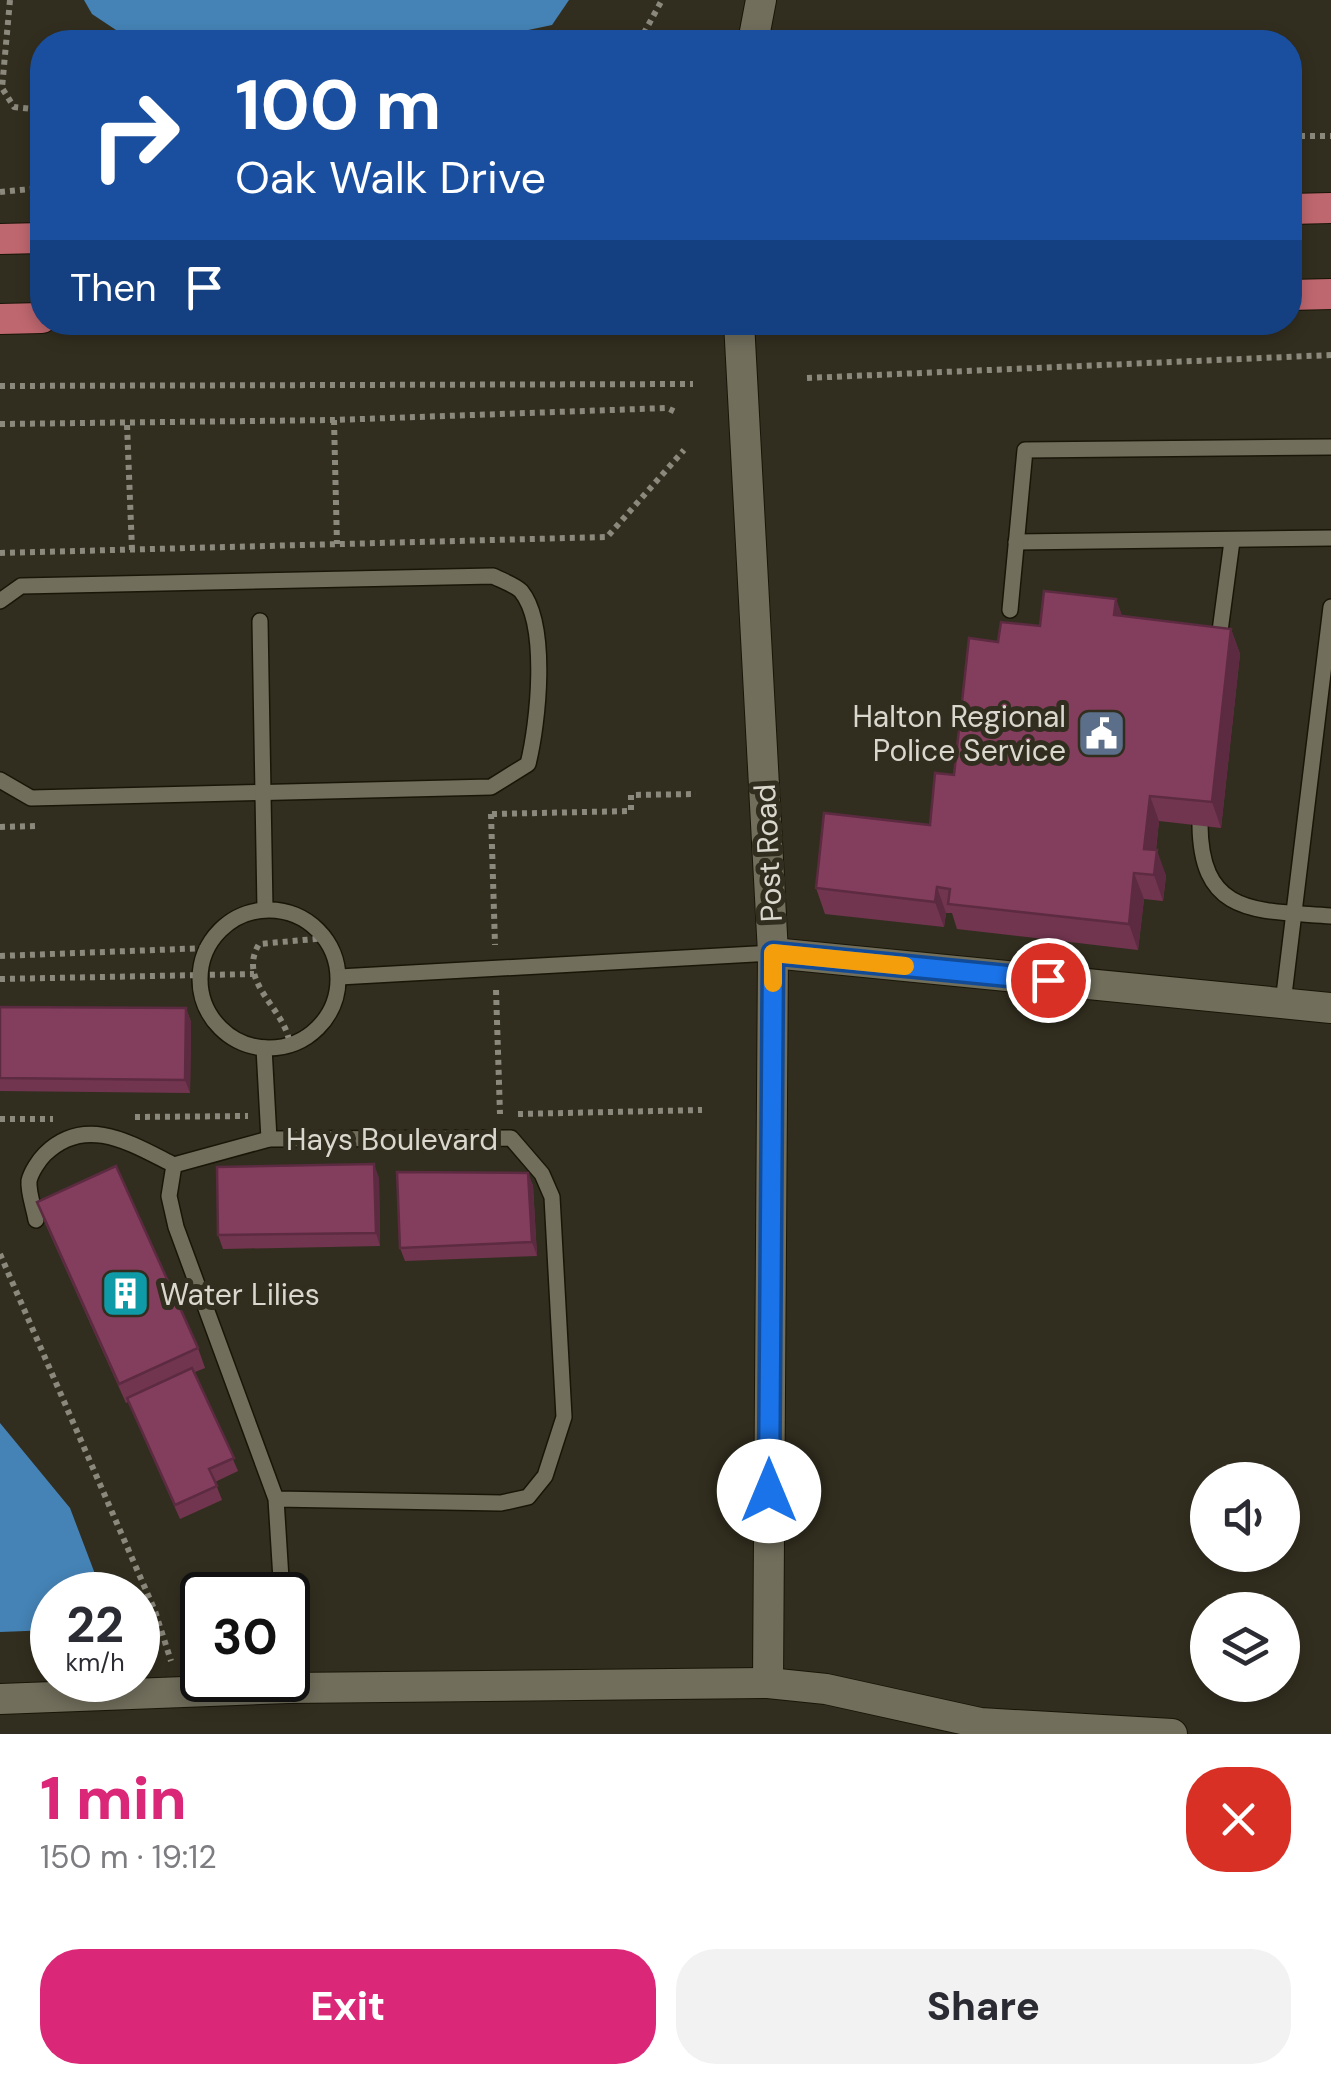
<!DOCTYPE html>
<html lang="en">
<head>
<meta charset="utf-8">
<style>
  :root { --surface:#fff; --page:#f2f2f3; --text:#2b2b33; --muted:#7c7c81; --accent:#db2777 }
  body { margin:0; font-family:"DM Sans",sans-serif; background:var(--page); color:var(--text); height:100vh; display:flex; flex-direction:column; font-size:38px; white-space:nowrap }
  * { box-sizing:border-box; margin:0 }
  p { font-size:32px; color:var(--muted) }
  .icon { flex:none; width:55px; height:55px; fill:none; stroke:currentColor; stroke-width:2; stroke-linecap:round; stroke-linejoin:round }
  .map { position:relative; height:1734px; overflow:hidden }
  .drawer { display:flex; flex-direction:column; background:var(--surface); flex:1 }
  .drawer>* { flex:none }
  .hud { position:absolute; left:30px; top:30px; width:1272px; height:305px; border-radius:40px; box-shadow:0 5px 15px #0003; background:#1a4fa0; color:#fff; overflow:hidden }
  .tools { position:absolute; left:1190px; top:1462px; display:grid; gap:20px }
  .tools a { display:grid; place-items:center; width:110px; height:110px; border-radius:50%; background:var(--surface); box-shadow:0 5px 15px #0003; font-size:50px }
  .speed { position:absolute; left:30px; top:1572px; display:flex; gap:20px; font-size:50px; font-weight:700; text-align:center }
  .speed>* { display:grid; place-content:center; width:130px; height:130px; border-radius:50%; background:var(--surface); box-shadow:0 5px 15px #0003; line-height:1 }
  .speed small { font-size:25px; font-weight:400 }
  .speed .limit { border:5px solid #111; border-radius:15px; background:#fff; color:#111 }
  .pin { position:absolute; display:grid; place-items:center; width:85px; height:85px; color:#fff; margin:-42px; border:5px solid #fff; border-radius:50%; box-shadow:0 2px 10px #0007 }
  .me { position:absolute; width:110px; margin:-55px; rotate:0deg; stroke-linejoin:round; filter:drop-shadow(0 0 8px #0008) }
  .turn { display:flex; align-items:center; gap:35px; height:210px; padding:0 40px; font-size:45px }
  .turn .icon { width:130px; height:130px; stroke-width:2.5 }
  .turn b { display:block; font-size:70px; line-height:85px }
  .then { display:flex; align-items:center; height:95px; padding:0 40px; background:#0003; gap:20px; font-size:38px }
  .round { display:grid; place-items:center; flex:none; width:105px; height:105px; border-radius:40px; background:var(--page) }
  .headline { display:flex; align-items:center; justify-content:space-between; height:170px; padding:0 40px }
  h1 { font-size:60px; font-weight:800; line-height:75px; color:var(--accent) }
  .cta { display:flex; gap:20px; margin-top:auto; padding:20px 40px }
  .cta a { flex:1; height:115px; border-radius:40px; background:var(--accent); color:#fff; font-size:40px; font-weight:800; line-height:115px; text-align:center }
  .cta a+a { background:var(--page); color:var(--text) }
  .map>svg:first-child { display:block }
  .water { fill:#4583b6 }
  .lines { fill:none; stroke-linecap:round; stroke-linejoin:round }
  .lane-casing { stroke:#191608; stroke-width:18 }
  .street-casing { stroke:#191608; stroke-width:32 }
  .secondary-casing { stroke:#191608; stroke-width:32 }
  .primary-casing { stroke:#191608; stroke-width:32 }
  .path { stroke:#8b887c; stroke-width:6; stroke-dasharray:5 5; stroke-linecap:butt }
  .lane { stroke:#716e5c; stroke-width:15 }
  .street { stroke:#716e5c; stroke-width:30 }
  .secondary { stroke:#716e5c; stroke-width:30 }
  .primary { stroke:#bf676f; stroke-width:30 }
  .wall { fill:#723550 }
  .shaded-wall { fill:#5c2b41 }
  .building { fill:#843e5d; stroke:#5c2b41; stroke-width:2.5 }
  .route-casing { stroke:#114b97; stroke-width:25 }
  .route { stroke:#1a73e8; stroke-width:18 }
  .slow { stroke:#f59e0b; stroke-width:18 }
  .labels { text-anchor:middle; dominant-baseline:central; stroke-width:10; stroke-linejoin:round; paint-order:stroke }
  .poi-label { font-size:30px; fill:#dad8ce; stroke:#322e1f; text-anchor:end }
  .street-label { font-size:30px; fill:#dad8ce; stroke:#322e1f }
</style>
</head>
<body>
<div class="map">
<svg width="1331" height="1734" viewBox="0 0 1331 1734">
  <rect width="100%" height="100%" fill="#322e1f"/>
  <g class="water">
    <path d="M84 0H569L552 25 471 42 128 38 92 14Z"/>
    <path d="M0 1423 70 1508 103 1595H52V1630L0 1632Z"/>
  </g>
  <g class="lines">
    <defs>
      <g id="lane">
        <path d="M1016 542 1331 538"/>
        <path d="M0 601 21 586 493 576C501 580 515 585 521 591 549 625 538 724 528 764L491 787 31 798 0 780"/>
        <path d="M1010 610 1025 450 1331 447"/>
        <path d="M260 621 265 909"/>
        <path d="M1218 646 1232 541"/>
        <path d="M1200 825C1201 917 1257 910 1331 916"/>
        <circle cx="269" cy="979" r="69"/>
        <path d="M339 977 773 953"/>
        <path d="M1283 1003 1331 607"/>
        <path d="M264 1048 269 1139"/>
        <path d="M36 1220C34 1208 28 1192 29 1181 31 1172 39 1160 45 1154 86 1114 132 1144 174 1165"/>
        <path d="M276 1499 501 1503 528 1497 545 1476 564 1417 552 1197 542 1174 511 1138 269 1139 174 1165 169 1196 176 1227 276 1499 282 1595"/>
      </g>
      <g id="street">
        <path d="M739 322 773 953 768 1683"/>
        <path d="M773 953 1331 1008"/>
      </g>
      <g id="secondary">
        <path d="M753 42 761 0"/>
        <path d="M0 1699 288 1688 768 1683 826 1689 980 1723 1172 1734"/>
      </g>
      <g id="primary">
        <path d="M1290 209 1331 208"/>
        <path d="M0 239 42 238"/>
        <path d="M1290 295 1331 294"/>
        <path d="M0 319 42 318"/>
      </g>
    </defs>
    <use href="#lane" class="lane-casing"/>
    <use href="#street" class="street-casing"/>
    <use href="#secondary" class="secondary-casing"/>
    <use href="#primary" class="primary-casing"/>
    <g class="path">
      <path d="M10 0 2 88 14 107 42 110"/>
      <path d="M639 42 662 0"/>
      <path d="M1290 136H1331"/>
      <path d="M0 192 42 188"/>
      <path d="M807 378 1331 355"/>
      <path d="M0 386 693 384"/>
      <path d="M334 420 337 544"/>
      <path d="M0 424 334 420 667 408 678 413"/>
      <path d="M127 425 132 550"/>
      <path d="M0 553 607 537 684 450"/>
      <path d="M491 814 495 945"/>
      <path d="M492 814 631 811V795L696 794"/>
      <path d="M0 827 35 826"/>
      <path d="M0 956 207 948"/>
      <path d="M0 979 254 974"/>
      <path d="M496 990 500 1114"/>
      <path d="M289 1040C282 1006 237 981 259 944L326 938"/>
      <path d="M518 1114 702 1110"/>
      <path d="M135 1117 248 1116"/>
      <path d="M0 1119H53"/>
      <path d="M0 1254 155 1611 171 1661"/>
    </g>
    <use href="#lane" class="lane"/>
    <use href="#street" class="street"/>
    <use href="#secondary" class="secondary"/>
    <use href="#primary" class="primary"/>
  </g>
  <g class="wall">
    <path d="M1116 599 1122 616 1231 629 1240 654 1221 828 1159 821 1156 850 1166 876 1163 901 1144 899 1138 950 957 929 952 913H946L944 927 825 914 816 888 930 825 954 775 998 642Z"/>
    <path d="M0 1007 186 1008 191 1022 190 1093 0 1091Z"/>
    <path d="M528 1173 533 1186 537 1256 405 1261 400 1248Z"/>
    <path d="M379 1178 380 1246 223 1249 218 1235Z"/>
    <path d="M37 1202 198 1348 205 1368 195 1372 238 1471 215 1482 222 1500 180 1519 128 1402 126 1403 44 1221Z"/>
  </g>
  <g class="shaded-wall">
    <path d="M1116 599 1125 624 1114 615Z"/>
    <path d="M1231 629 1240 654 1221 828 1212 802Z"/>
    <path d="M1150 796 1159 821 1153 874 1144 849Z"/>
    <path d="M1157 850 1166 876 1163 901 1154 875Z"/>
    <path d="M1134 873 1144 899 1138 950 1129 924Z"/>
    <path d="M937 887 946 913 944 927 935 902Z"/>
    <path d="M186 1008 191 1022 190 1093 185 1080Z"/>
    <path d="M374 1164 379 1178 380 1246 376 1233Z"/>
    <path d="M528 1173 533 1186 537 1256 532 1242Z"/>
  </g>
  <g class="building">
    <path d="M1044 591 1116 599 1114 615 1231 629 1212 802 1150 796 1144 849 1157 850 1154 875 1134 873 1129 924 948 904 950 889 937 887 935 902 816 888 824 813 930 825 935 773 954 775 969 638 998 642 1001 622 1040 626Z"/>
    <path d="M0 1007 186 1008 185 1080 0 1078Z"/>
    <path d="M374 1164 376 1233 218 1235 217 1167Z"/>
    <path d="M116 1166 198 1348 119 1384 37 1202Z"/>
    <path d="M397 1172 528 1173 532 1242 400 1248Z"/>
    <path d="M192 1368 234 1458 209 1469 217 1486 175 1505 127 1398Z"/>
  </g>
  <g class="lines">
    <defs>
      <path id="route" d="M769 1491 773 953 1048 980"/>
    </defs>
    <use href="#route" class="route-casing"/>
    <use href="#route" class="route"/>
    <path class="slow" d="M773 983V953L905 966"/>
  </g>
  <defs>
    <symbol id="civic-square" viewBox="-11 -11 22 22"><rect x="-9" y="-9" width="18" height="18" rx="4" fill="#5c6f8a" stroke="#322e1f"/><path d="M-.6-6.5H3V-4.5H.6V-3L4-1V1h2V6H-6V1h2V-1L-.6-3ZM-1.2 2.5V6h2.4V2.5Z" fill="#fff"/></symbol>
    <symbol id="building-square" viewBox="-11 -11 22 22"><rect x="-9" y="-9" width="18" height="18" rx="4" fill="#0f9aa8" stroke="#322e1f"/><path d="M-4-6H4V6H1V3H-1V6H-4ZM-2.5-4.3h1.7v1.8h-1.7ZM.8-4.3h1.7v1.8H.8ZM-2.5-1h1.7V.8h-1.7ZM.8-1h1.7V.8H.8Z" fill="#fff"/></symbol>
  </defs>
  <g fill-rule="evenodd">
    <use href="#civic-square" x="1074" y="706" width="55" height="55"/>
    <use href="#building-square" x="98" y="1266" width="55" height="55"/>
  </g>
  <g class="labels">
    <g class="poi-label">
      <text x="1066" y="716">Halton Regional<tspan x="1066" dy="34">Police Service</tspan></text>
      <text x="160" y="1294" text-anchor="start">Water Lilies</text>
    </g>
    <g class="street-label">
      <text transform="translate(768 853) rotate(-93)">Post Road</text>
      <text x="392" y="1139">Hays Boulevard</text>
    </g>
  </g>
</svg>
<div class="tools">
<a><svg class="icon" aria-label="sound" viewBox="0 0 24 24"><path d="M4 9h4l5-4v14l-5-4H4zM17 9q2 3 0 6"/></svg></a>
<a><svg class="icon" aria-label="layers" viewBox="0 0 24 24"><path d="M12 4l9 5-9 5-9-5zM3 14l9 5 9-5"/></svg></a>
</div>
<div class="speed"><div>22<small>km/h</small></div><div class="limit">30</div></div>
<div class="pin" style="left:1048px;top:980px;background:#d93025"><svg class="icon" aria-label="arrive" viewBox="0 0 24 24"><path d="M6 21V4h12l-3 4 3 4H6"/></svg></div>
<svg class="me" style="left:769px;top:1491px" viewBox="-20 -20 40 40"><circle r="19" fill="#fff"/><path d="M0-13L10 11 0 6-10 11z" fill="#1a73e8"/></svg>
<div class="hud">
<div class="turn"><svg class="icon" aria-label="right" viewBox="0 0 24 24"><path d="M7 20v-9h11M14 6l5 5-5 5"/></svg><div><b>100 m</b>Oak Walk Drive</div></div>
<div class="then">Then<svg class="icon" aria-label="arrive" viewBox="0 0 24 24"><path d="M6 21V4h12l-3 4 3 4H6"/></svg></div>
</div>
</div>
<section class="drawer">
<div class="headline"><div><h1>1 min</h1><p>150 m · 19:12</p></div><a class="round" style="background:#d93025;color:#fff"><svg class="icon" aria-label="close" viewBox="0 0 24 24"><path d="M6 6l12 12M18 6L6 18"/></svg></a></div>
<div class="cta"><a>Exit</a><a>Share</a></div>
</section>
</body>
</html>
